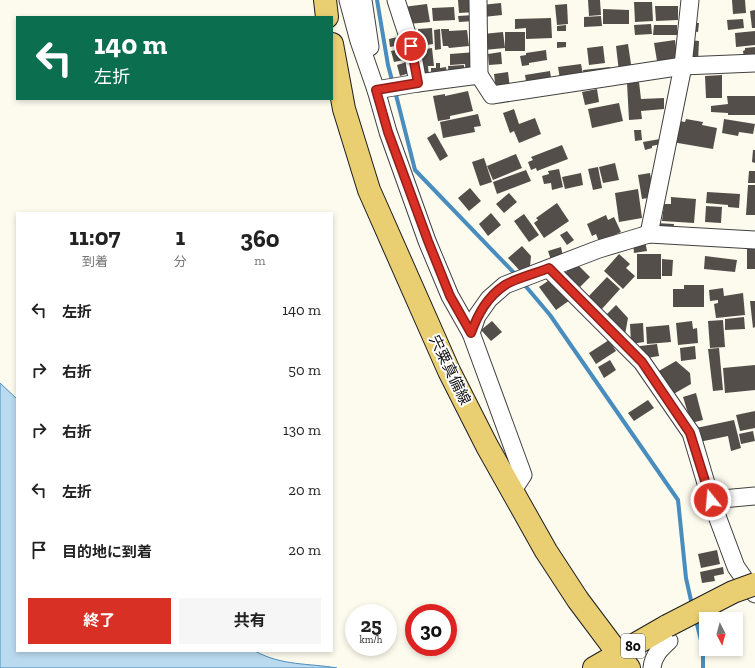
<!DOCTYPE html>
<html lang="ja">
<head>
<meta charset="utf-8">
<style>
  :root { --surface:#fff; --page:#f6f6f6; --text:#222; --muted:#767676; --accent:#d93025 }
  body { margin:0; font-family:"Zilla Slab","Noto Sans JP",serif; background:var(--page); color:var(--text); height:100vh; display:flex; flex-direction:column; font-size:15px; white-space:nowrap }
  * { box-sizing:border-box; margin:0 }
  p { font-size:13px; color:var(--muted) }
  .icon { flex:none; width:22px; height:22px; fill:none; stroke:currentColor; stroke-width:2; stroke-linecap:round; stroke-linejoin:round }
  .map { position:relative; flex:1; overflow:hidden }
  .sheet { position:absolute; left:16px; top:212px; width:317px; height:440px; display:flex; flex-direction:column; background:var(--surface); border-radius:0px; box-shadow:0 2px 6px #0003 }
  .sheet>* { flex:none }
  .banner { position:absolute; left:16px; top:16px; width:317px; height:84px; border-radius:0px; box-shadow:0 2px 6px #0003; background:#0b6e4f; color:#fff; overflow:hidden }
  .needle { width:26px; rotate:174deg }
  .controls { position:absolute; left:699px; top:612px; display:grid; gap:8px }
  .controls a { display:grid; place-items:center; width:44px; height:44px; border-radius:0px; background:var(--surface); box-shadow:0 2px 6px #0003; font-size:20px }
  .speed { position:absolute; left:345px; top:604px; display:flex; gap:8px; font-size:20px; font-weight:700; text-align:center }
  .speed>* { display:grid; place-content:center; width:52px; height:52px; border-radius:50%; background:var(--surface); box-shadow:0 2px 6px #0003; line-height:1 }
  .speed small { font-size:10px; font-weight:400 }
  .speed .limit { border:6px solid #d22; background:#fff; color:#111 }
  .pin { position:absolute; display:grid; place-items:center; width:34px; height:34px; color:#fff; margin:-17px; border:2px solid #fff; border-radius:50%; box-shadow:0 1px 4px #0007 }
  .me { position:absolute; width:44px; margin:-22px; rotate:343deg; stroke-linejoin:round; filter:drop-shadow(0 0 3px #0008) }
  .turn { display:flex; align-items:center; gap:14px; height:84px; padding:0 12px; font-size:18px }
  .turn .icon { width:52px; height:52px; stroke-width:2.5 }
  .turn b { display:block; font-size:28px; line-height:34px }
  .eta { display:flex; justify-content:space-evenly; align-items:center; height:68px; text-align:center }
  .eta b { font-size:24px; font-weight:700; line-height:28px }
  .action { display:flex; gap:8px; margin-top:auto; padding:8px 12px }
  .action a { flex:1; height:46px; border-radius:0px; background:var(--accent); color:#fff; font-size:16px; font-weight:700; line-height:46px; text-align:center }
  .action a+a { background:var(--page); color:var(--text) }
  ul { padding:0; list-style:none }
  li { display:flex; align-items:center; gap:12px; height:60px; padding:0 12px }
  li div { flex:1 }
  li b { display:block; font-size:15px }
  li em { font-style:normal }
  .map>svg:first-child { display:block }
  .water { fill:#b9daef; stroke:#488dbe }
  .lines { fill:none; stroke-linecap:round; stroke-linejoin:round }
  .stream { stroke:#488dbe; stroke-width:4 }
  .building { fill:#544e4a }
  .minor-casing { stroke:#404040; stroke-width:19 }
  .major-casing { stroke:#1e1e1e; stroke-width:24 }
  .minor { stroke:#fff; stroke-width:17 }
  .major { stroke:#e9ce72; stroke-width:22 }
  .major-bridge-casing { stroke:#1e1e1e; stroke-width:24; stroke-linecap:butt }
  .major-bridge { stroke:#e9ce72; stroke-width:22 }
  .route-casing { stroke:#8d1f18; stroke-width:10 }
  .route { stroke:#d93025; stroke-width:7 }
  .labels { text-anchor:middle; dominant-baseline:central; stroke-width:4; stroke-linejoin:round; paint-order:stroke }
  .shield { fill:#fff; stroke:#565656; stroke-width:1 }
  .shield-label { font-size:14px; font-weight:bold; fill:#0d0d0d }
  .street-label { font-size:15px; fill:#0d0d0d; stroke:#fff }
</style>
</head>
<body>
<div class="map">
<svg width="755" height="668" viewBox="0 0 755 668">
  <rect width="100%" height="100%" fill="#fdfaee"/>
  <path class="water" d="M0 383 17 399V651H255C282 666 308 663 337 668H0Z"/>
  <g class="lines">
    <g class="stream">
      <path d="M377 0 388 65 393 84"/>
      <path d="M395 91 415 170 517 276"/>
      <path d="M523 283 550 315 678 500 686 578 692 605"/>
      <path d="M696 620 703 649V668"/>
    </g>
  </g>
  <g class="building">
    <path d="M458 0H474L475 12 459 13Z"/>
    <path d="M588 0H600L601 15 589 16Z"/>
    <path d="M732 0H745L746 13 733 14Z"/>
    <path d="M634 2H652L653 21 635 22Z"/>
    <path d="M501 3 502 15 483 17 481 5Z"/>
    <path d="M427 4 430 22 408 24 403 7Z"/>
    <path d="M567 4 568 24 557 25 555 5Z"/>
    <path d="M655 6H678V20L656 21Z"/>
    <path d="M454 7 455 20 433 21 432 8Z"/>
    <path d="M603 9 629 10V24H603Z"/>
    <path d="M755 10V28H752L750 11Z"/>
    <path d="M474 15 475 21 459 22 458 16Z"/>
    <path d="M601 16 602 26 584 27V17Z"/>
    <path d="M551 18 552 38 526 39V28L515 29V19Z"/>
    <path d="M743 19 744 28 728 30 727 20Z"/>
    <path d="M691 23H699L698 32 690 31Z"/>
    <path d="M651 24 652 34 635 35 634 25Z"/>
    <path d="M566 25V31H557V26Z"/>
    <path d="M654 25H677V35H653Z"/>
    <path d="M432 28 433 44 420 46 418 29Z"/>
    <path d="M440 29 441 49 435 50 434 30Z"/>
    <path d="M441 29H449V31L467 30 469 46 449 48 448 46H443Z"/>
    <path d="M755 31V45L736 47 735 33Z"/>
    <path d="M503 32 505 48 484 50 483 34Z"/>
    <rect x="505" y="32" width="20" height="19"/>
    <path d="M402 36 404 44 390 47 389 39Z"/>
    <path d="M675 40 678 64 658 67 654 43Z"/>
    <path d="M689 40 699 41 698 61 687 60Z"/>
    <path d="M557 42H566V47L557 48Z"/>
    <path d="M628 44 632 71 619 72 616 46Z"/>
    <path d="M603 46 605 63 589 65 587 48Z"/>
    <path d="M755 47V61L744 59 743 51 745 50V48Z"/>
    <path d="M405 48 408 59 394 62 391 51Z"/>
    <path d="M432 48 434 66H428L429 76 422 77 419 50Z"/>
    <path d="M546 50 547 60 529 63V65L522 66 520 56 526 55V53Z"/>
    <path d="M476 52 477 74H466L465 64 450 65V54Z"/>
    <path d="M501 52 502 64 489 65 488 54Z"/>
    <path d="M410 61 413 72 400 76 397 65Z"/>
    <path d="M436 63H440V68L446 67 447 78 431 79V68H436Z"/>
    <path d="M581 64 584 80 560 79 558 67Z"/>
    <path d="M464 65 465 76 449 77 448 66Z"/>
    <path d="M610 67 611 74 584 78 583 70Z"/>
    <path d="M550 71 552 84 527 87 525 75Z"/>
    <path d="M508 72 510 88 496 90 494 74Z"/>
    <path d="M722 75V98H706L705 76Z"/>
    <path d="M639 82 641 99 664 98V109L641 111 642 119 629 120 627 83Z"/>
    <path d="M597 89 599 102 585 105 582 92Z"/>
    <path d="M468 91 473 111 450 116V119L438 121 433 96 445 94V96Z"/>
    <path d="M727 96H755V115H728V113L711 112V106L728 104Z"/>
    <path d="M619 103 623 121 592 128 588 109Z"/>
    <path d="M514 109 519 124 535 118 541 134 519 143 514 131 510 133 503 113Z"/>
    <path d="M478 114 481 126 474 127 475 132 443 138 440 122Z"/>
    <path d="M686 119 703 122 702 125 717 128 713 149 672 142 675 120 685 122Z"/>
    <path d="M724 119 755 124 753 134 739 132 738 136 722 133Z"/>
    <path d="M634 130H641L642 140 635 141Z"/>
    <path d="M435 133 448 156 440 161 427 138Z"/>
    <path d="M660 139 661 144 652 146V148L645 150 643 142Z"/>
    <path d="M562 145 568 159 537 171 536 168 531 170 528 162 533 160 531 157Z"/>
    <path d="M753 150H755V163L752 162Z"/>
    <path d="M516 154 522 168 493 180 487 166Z"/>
    <path d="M484 158 492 182 480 186 472 162Z"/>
    <path d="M615 163 619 180 603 183 599 167Z"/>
    <path d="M598 167 602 188 593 190 588 169Z"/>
    <path d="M559 169 563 187 552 190 551 183 544 184 542 176 549 174 548 171Z"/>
    <path d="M526 170 531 181 497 194 493 182Z"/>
    <path d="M749 171H755V183H748Z"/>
    <path d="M581 173 583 185 565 189 562 177Z"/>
    <path d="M650 173 654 197 642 199 638 175Z"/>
    <path d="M748 185H755V215H746Z"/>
    <path d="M470 188 481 201 469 211 458 198Z"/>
    <path d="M638 189 642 218 619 222 615 193Z"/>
    <path d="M707 192 740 194 739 208 728 207V205L706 203Z"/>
    <path d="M509 193 517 202 504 213 496 204Z"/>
    <path d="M671 197 696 199 694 223 662 221 664 204H671Z"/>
    <path d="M557 203 569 221 544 238 534 223 538 220 536 218Z"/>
    <path d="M706 206 722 207 721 223 705 222Z"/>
    <path d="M491 213 501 225 488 236 479 224Z"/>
    <path d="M524 214 539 235 529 242 514 221Z"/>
    <path d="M606 215 608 220 614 217 621 232 599 242 596 234 592 236 587 224Z"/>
    <path d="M656 223 674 224 673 231 655 230Z"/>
    <path d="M567 231 574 240 567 245 560 235Z"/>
    <path d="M645 241 647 251 634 253 633 243Z"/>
    <path d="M522 246 531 256 530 267 522 273 508 258Z"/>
    <path d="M747 246 755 247V269H747Z"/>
    <path d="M561 247 563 257 551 260 548 251Z"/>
    <path d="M619 254 630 264 626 268 635 276 623 289 604 271Z"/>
    <rect x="637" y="254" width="24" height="25"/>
    <path d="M705 256 737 260 735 272 704 269Z"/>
    <path d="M662 259 673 260 672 276H662Z"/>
    <path d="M576 263 590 277 580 287 565 273Z"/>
    <path d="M554 277 570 300 556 310 539 287Z"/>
    <path d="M607 277 620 289 601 310 587 298Z"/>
    <path d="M684 285H704V307H673V289H684Z"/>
    <path d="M723 288 724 296 743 293 745 315 716 318 714 304 718 303V300L710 301 709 290Z"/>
    <path d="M750 301H755V327L753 328Z"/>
    <path d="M616 305 628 318 624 340 603 318Z"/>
    <path d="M744 317 745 329 725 330V319Z"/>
    <path d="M723 320 725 347 710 348 708 321Z"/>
    <path d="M492 321 502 332 491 341 481 330Z"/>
    <path d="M692 321 693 329 697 328 698 343 678 345 676 323Z"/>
    <path d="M643 323 644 342 631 344 630 324Z"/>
    <path d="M669 325 671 342 647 344 646 327Z"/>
    <path d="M609 340 616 351 596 364 589 353Z"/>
    <path d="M657 344 659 356 641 359 640 346Z"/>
    <path d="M695 346 696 359 681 361 680 348Z"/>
    <path d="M719 348 723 390 713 391 708 349Z"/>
    <path d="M610 360 616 370 604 378 598 367Z"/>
    <path d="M676 361 690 373 691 384 670 396 657 372Z"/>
    <path d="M755 365V390L725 393 723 368Z"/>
    <path d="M696 393 703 420 691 423 683 397Z"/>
    <path d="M648 400 654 408 634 421 628 413Z"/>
    <path d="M755 411V428L740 431 736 415Z"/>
    <path d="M734 420 741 448 731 451 728 436 699 442 696 428Z"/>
    <path d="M753 431 755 441 741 444 739 434Z"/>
    <path d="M717 550 720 564 701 568 698 554Z"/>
    <path d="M723 567 724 574 714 576 715 581 702 583 700 572Z"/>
  </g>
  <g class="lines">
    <defs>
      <g id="minor">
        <path d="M348 0 359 41 376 90 388 132 427 241 450 296 471 333"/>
        <path d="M363 0 370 47"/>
        <path d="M396 0 411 46 418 83"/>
        <path d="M478 0 479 75"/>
        <path d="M376 90 418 83 479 75 492 95 683 66 755 63"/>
        <path d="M649 234 683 66 690 0"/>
        <path d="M549 269 642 362 691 433 711 500 736 567 755 594"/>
        <path d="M513 490 523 475 471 333 477 316 489 299 505 285 599 249 649 234 755 240"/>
        <path d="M711 500 755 496"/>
        <path d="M652 668C653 656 660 649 669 641"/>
      </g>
      <g id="major">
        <path d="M325 0 327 17"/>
        <path d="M332 44 344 109 369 190 449 371 487 446 546 551 578 600 629 668"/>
        <path d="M594 668 667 626"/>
      </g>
    </defs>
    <use href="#minor" class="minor-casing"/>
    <use href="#major" class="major-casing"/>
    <use href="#minor" class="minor"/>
    <use href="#major" class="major"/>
    <defs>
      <path id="major-bridge" d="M667 626 733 592 755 584"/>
    </defs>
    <use href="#major-bridge" class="major-bridge-casing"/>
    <use href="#major-bridge" class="major-bridge"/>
  </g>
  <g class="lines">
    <defs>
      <path id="route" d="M411 46 418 83 376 90 388 132 428 241 450 296 471 333C478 314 487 297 505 285 514 279 537 273 549 268L642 362 690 433 711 500"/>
    </defs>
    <use href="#route" class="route-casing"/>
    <use href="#route" class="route"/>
  </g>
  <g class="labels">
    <rect class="shield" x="621" y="634" width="24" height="24" rx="3"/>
    <g class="shield-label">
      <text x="633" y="646">80</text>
    </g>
    <g class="street-label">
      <text transform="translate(450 370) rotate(64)">宍粟真備線</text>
    </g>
  </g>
</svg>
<div class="controls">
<a><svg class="needle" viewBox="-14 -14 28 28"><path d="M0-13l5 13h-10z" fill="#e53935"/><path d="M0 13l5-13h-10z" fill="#767676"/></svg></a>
</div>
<div class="speed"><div>25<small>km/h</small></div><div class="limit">30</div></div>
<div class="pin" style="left:411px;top:46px;background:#d93025"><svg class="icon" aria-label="arrive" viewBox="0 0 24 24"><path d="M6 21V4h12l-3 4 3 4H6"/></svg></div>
<svg class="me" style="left:711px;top:500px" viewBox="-20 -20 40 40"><circle r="17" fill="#d93025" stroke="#fff" stroke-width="3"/><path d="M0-11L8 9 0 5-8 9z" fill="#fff"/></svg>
<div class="banner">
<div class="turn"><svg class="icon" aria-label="left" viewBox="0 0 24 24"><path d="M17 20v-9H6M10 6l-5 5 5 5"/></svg><div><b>140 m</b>左折</div></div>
</div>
<section class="sheet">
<div class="eta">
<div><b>11:07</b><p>到着</p></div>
<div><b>1</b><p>分</p></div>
<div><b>360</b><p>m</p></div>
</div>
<ul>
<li><svg class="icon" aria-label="left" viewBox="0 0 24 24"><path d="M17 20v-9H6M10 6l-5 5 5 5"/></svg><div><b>左折</b></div><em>140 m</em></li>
<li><svg class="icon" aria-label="right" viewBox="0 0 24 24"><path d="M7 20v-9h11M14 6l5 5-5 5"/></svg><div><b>右折</b></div><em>50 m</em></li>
<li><svg class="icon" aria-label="right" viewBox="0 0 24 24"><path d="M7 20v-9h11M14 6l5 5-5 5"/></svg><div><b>右折</b></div><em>130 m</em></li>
<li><svg class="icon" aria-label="left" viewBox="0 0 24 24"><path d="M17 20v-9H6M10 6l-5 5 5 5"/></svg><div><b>左折</b></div><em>20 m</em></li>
<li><svg class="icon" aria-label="arrive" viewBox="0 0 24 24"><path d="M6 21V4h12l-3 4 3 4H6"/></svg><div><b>目的地に到着</b></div><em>20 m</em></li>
</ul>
<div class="action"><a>終了</a><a>共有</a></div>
</section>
</div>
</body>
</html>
